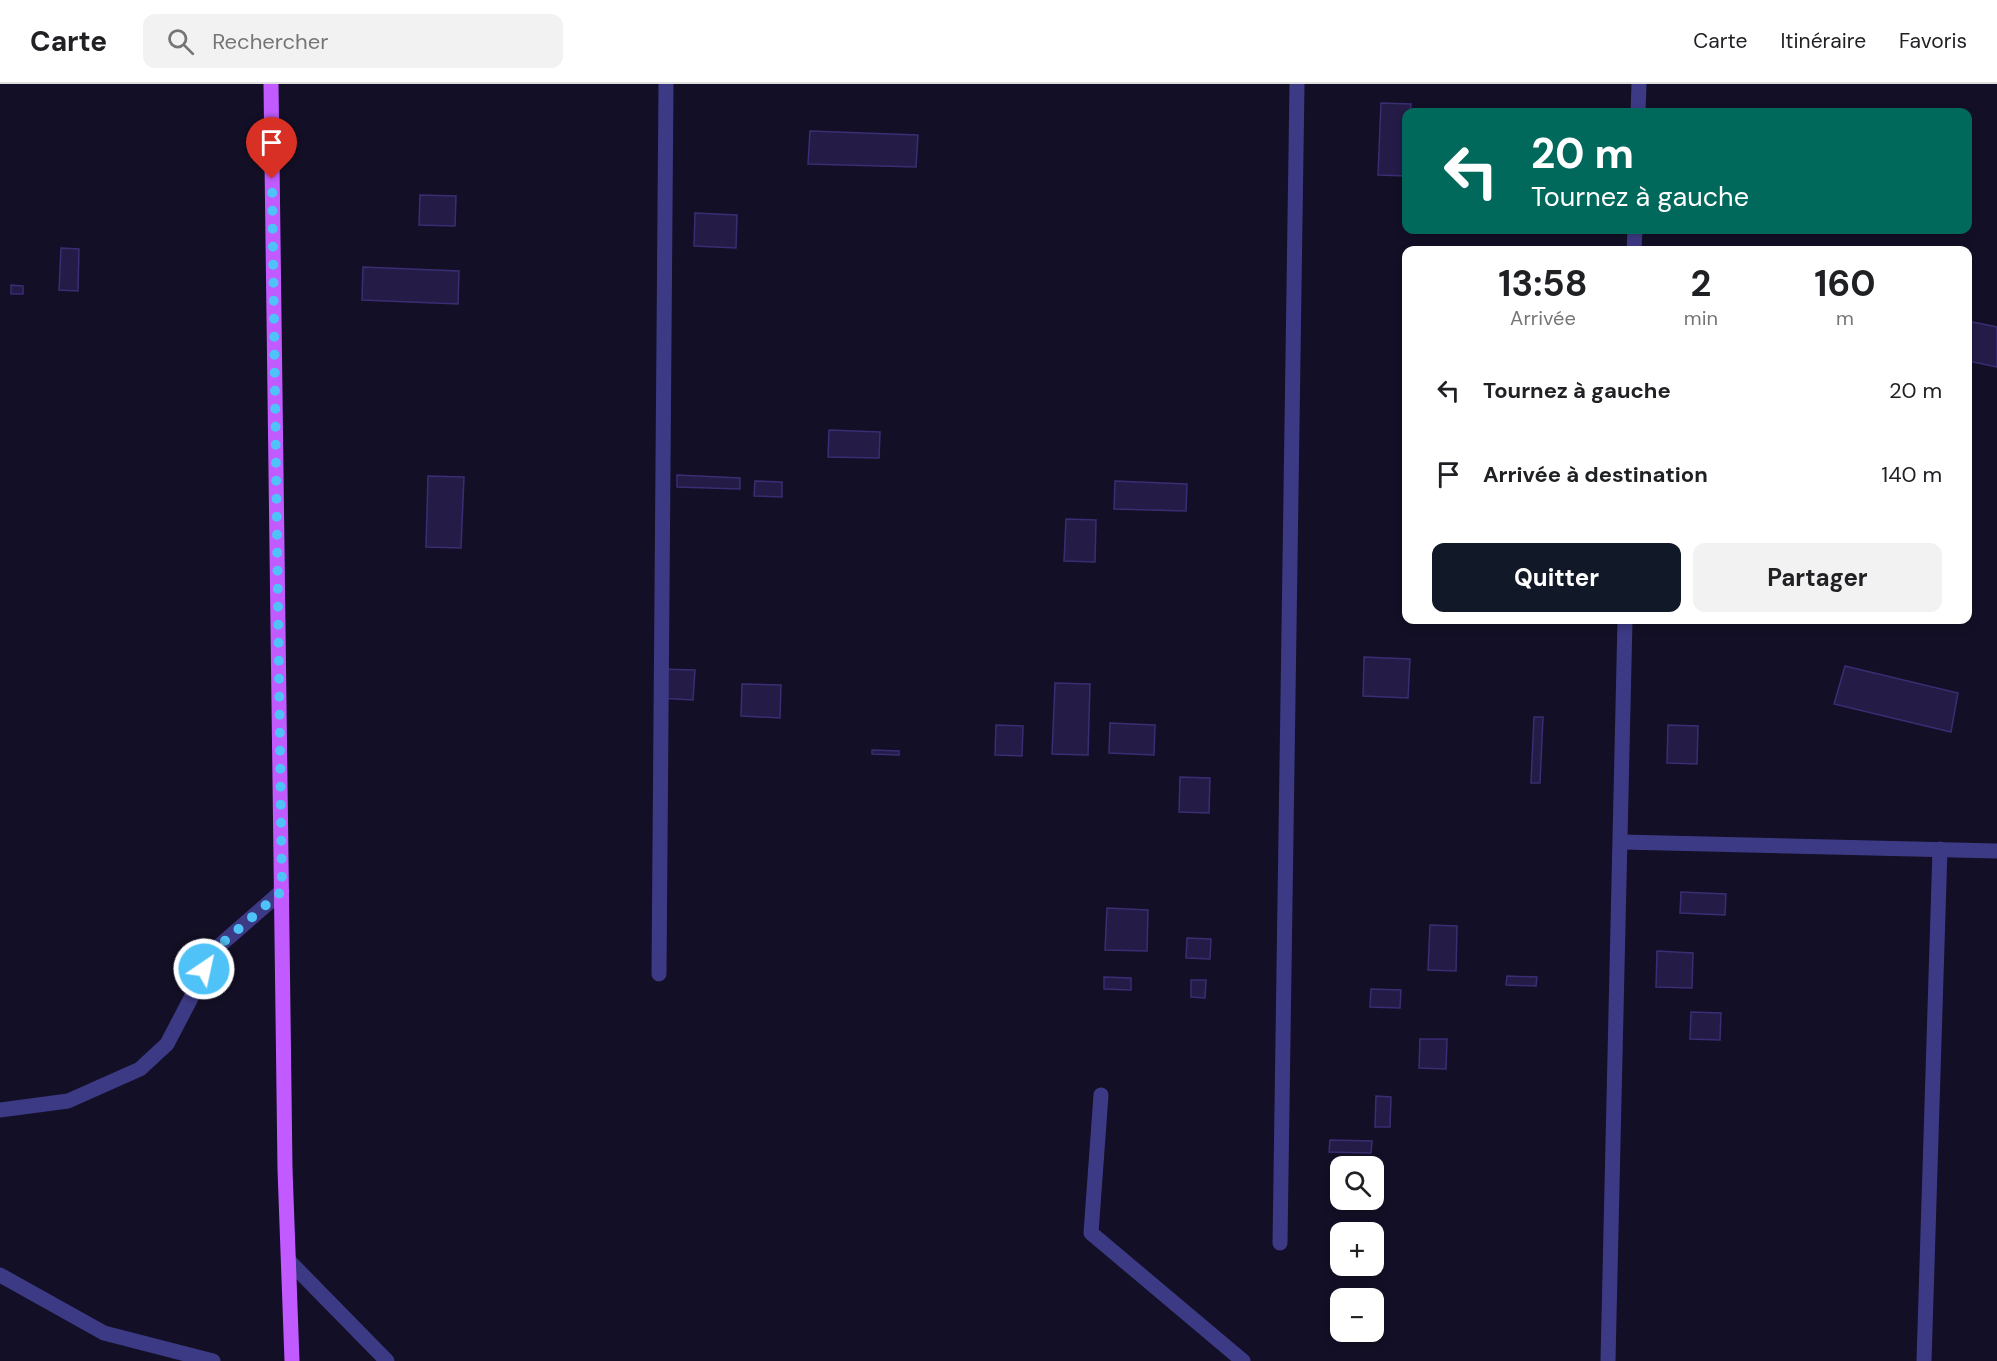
<!DOCTYPE html>
<html lang="fr">
<head>
<meta charset="utf-8">
<style>
  :root { --surface:#fff; --page:#f2f2f2; --text:#202124; --muted:#757577; --line:#e0e0e0; --accent:#111827 }
  body { margin:0; font-family:"DM Sans",sans-serif; background:var(--page); color:var(--text); height:100vh; display:flex; flex-direction:column; font-size:22px; white-space:nowrap }
  * { box-sizing:border-box; margin:0 }
  p { font-size:20px; color:var(--muted) }
  .icon { flex:none; width:33px; height:33px; fill:none; stroke:currentColor; stroke-width:2; stroke-linecap:round; stroke-linejoin:round }
  .map { position:relative; flex:1; overflow:hidden }
  .sheet { position:absolute; left:1402px; top:162px; width:570px; height:378px; display:flex; flex-direction:column; background:var(--surface); border-radius:12px; box-shadow:0 3px 9px #0003 }
  .sheet>* { flex:none }
  .guide { position:absolute; left:1402px; top:24px; width:570px; height:126px; border-radius:12px; box-shadow:0 3px 9px #0003; background:#00695c; color:#fff; overflow:hidden }
  .buttons { position:absolute; left:1330px; top:1072px; display:grid; gap:12px }
  .buttons a { display:grid; place-items:center; width:54px; height:54px; border-radius:12px; background:var(--surface); box-shadow:0 3px 9px #0003; font-size:30px }
  .pin { position:absolute; display:grid; place-items:center; width:51px; height:51px; color:#fff; margin:-62px -26px; border-radius:50% 50% 50% 0; rotate:-45deg; box-shadow:0 0 6px #0007 }
  .pin .icon { rotate:45deg }
  .me { position:absolute; width:66px; margin:-33px; rotate:34deg; stroke-linejoin:round; filter:drop-shadow(0 0 4px #0008) }
  .turn { display:flex; align-items:center; gap:21px; height:126px; padding:0 30px; font-size:27px }
  .turn .icon { width:78px; height:78px; stroke-width:2.5 }
  .turn b { display:block; font-size:42px; line-height:51px }
  .eta { display:flex; justify-content:space-evenly; align-items:center; height:102px; text-align:center }
  .eta b { font-size:36px; font-weight:700; line-height:42px }
  .action { display:flex; gap:12px; margin-top:auto; padding:12px 30px }
  .action a { flex:1; height:69px; border-radius:12px; background:var(--accent); color:#fff; font-size:24px; font-weight:700; line-height:69px; text-align:center }
  .action a+a { background:var(--page); color:var(--text) }
  ul { padding:0; list-style:none }
  li { display:flex; align-items:center; gap:18px; height:84px; padding:0 30px }
  li div { flex:1 }
  li b { display:block; font-size:22px }
  li em { font-style:normal }
  header { display:flex; align-items:center; gap:36px; box-sizing:border-box; height:84px; padding:0 30px; background:var(--surface); border-bottom:2px solid var(--line) }
  header strong { font-size:28px }
  nav { display:flex; gap:33px; margin-inline-start:auto; font-size:21px }
  .search { width:420px; height:54px; background:var(--page); display:flex; align-items:center; gap:15px; box-sizing:border-box; padding:0 21px; border-radius:12px; color:var(--muted); font-size:22px }
  .map>svg:first-child { display:block }
  .building { fill:#241b47; stroke:#3b2d73; stroke-width:1.5 }
  .lines { fill:none; stroke-linecap:round; stroke-linejoin:round }
  .minor { stroke:#3d3a85; stroke-width:15 }
  .major { stroke:#c25bff; stroke-width:15 }
  .route { stroke:#4fc3f7; stroke-width:10; stroke-dasharray:0 18 }
</style>
</head>
<body>
<header>
<strong>Carte</strong>
<div class="search"><svg class="icon" aria-label="search" viewBox="0 0 24 24"><circle cx="10" cy="10" r="6"/><path d="M15 15l6 6"/></svg>Rechercher</div>
<nav><a>Carte</a><a>Itinéraire</a><a>Favoris</a></nav>
</header>
<div class="map">
<svg width="1997" height="1277" viewBox="0 0 1997 1277">
  <rect width="100%" height="100%" fill="#130f26"/>
  <g class="building">
    <path d="M1381 19 1411 20 1410 28H1407V92L1378 91Z"/>
    <path d="M810 47 918 51 916 83 808 80Z"/>
    <path d="M420 111 456 112 455 142 419 141Z"/>
    <path d="M695 129 737 131 736 164 694 162Z"/>
    <path d="M61 164 79 165 78 207 59 206Z"/>
    <path d="M363 183 459 187 458 220 362 216Z"/>
    <path d="M11 201 23 202V210H11Z"/>
    <path d="M1968 237 1997 243V283L1968 277Z"/>
    <path d="M829 346 880 348 879 374 828 373Z"/>
    <path d="M677 391 740 394V405L677 403Z"/>
    <path d="M428 392 464 393 461 464 426 463Z"/>
    <path d="M755 397 782 398V413L754 412Z"/>
    <path d="M1115 397 1187 400 1186 427 1114 425Z"/>
    <path d="M1066 435 1096 436 1095 478 1064 477Z"/>
    <path d="M1364 573 1410 575 1408 614 1363 612Z"/>
    <path d="M1845 582 1958 609 1951 648 1834 620Z"/>
    <path d="M659 585 695 586 693 616 658 614Z"/>
    <path d="M1055 599 1090 600 1088 671 1052 670Z"/>
    <path d="M742 600 781 601 780 634 741 632Z"/>
    <path d="M1534 633H1543L1540 699H1531Z"/>
    <path d="M1110 639 1155 641 1154 671 1109 669Z"/>
    <path d="M996 641 1023 642 1022 672 995 671Z"/>
    <path d="M1668 641 1698 642 1697 680 1667 679Z"/>
    <path d="M872 666 899 667V671L872 670Z"/>
    <path d="M1180 693 1210 694 1209 729 1179 728Z"/>
    <path d="M1681 808 1726 810 1725 831 1680 829Z"/>
    <path d="M1107 824 1148 826 1147 867 1105 866Z"/>
    <path d="M1430 841 1457 842 1456 887 1428 886Z"/>
    <path d="M1187 854 1211 855 1210 875 1186 874Z"/>
    <path d="M1657 867 1693 869 1692 904 1656 903Z"/>
    <path d="M1507 892 1537 893 1536 902 1506 901Z"/>
    <path d="M1104 893 1131 894V906L1104 905Z"/>
    <path d="M1191 896H1206L1205 914 1191 913Z"/>
    <path d="M1371 905 1401 906 1400 924 1370 923Z"/>
    <path d="M1691 928 1721 929 1720 956 1690 955Z"/>
    <path d="M1420 955H1447L1446 985 1419 984Z"/>
    <path d="M1376 1012 1391 1013 1390 1043H1375Z"/>
    <path d="M1330 1056 1372 1057 1371 1069 1329 1068Z"/>
  </g>
  <g class="lines">
    <g class="minor">
      <path d="M1638 28 1639 0"/>
      <path d="M1634 166 1635 146"/>
      <path d="M1622 758 1997 767"/>
      <path d="M659 890 666 0"/>
      <path d="M1101 1011 1091 1149 1243 1277"/>
      <path d="M0 1026 68 1017 140 985 167 960 190 916 211 869 282 807"/>
      <path d="M1280 1159 1297 0"/>
      <path d="M290 1178 387 1277"/>
      <path d="M0 1191 104 1249 213 1277"/>
      <path d="M1608 1277 1625 536"/>
      <path d="M1924 1277 1940 765"/>
    </g>
    <path class="major" d="M271 0 285 1085 292 1277"/>
  </g>
  <g class="lines">
    <path class="route" d="M204 885 211 869 282 807 272 95"/>
  </g>
</svg>
<div class="buttons">
<a><svg class="icon" aria-label="search" viewBox="0 0 24 24"><circle cx="10" cy="10" r="6"/><path d="M15 15l6 6"/></svg></a>
<a>+</a>
<a>−</a>
</div>
<div class="pin" style="left:272px;top:95px;background:#d93025"><svg class="icon" aria-label="arrive" viewBox="0 0 24 24"><path d="M6 21V4h12l-3 4 3 4H6"/></svg></div>
<svg class="me" style="left:204px;top:885px" viewBox="-20 -20 40 40"><circle r="17" fill="#4fc3f7" stroke="#fff" stroke-width="3"/><path d="M0-11L8 9 0 5-8 9z" fill="#fff"/></svg>
<div class="guide">
<div class="turn"><svg class="icon" aria-label="left" viewBox="0 0 24 24"><path d="M17 20v-9H6M10 6l-5 5 5 5"/></svg><div><b>20 m</b>Tournez à gauche</div></div>
</div>
<section class="sheet">
<div class="eta">
<div><b>13:58</b><p>Arrivée</p></div>
<div><b>2</b><p>min</p></div>
<div><b>160</b><p>m</p></div>
</div>
<ul>
<li><svg class="icon" aria-label="left" viewBox="0 0 24 24"><path d="M17 20v-9H6M10 6l-5 5 5 5"/></svg><div><b>Tournez à gauche</b></div><em>20 m</em></li>
<li><svg class="icon" aria-label="arrive" viewBox="0 0 24 24"><path d="M6 21V4h12l-3 4 3 4H6"/></svg><div><b>Arrivée à destination</b></div><em>140 m</em></li>
</ul>
<div class="action"><a>Quitter</a><a>Partager</a></div>
</section>
</div>
</body>
</html>
